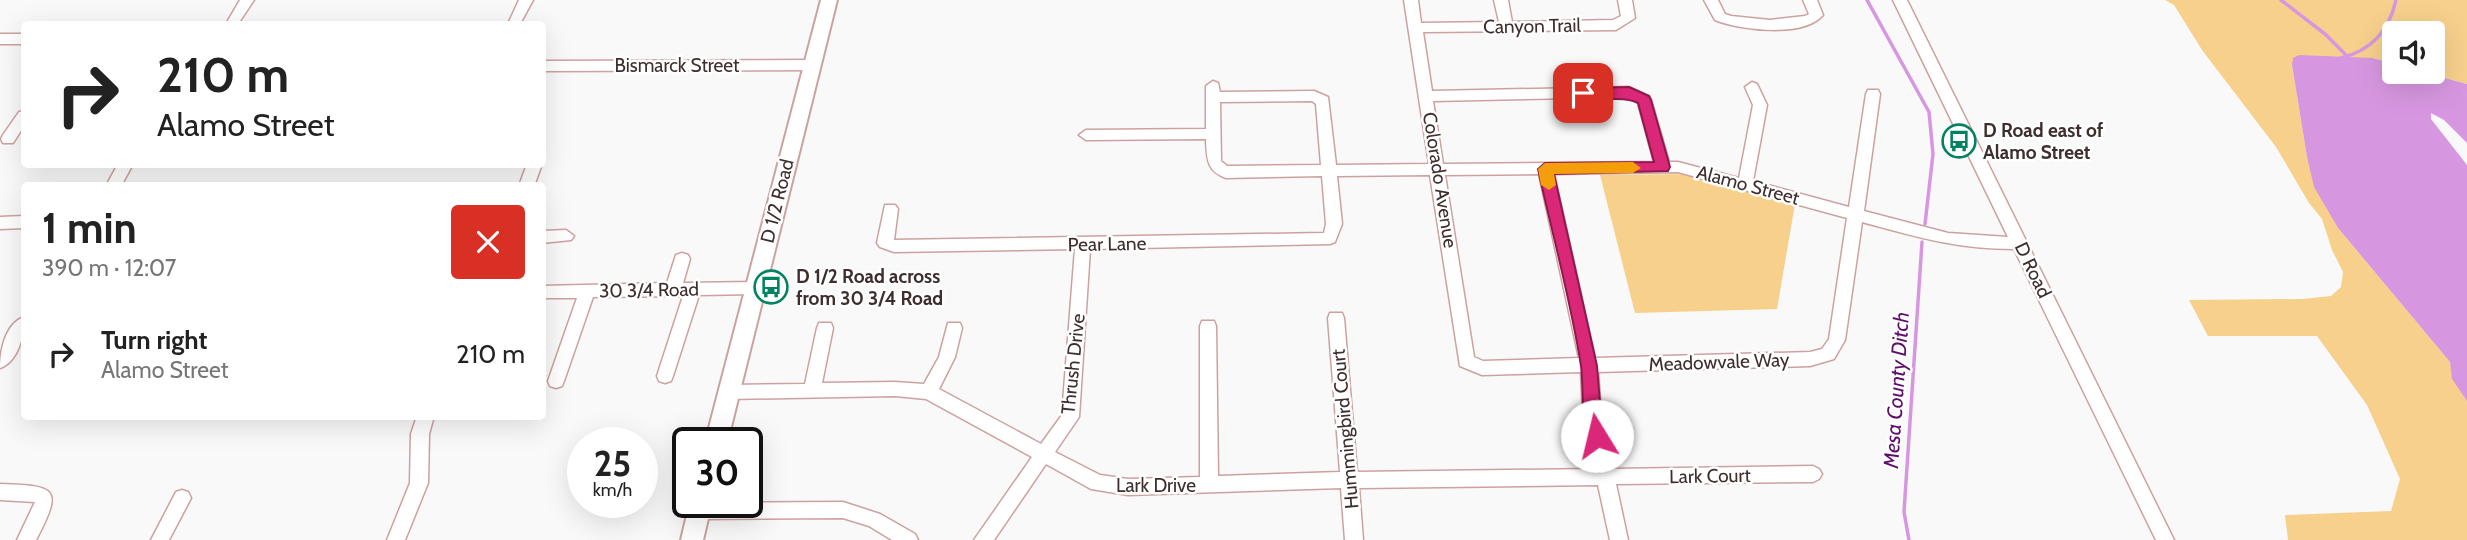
<!DOCTYPE html>
<html lang="en">
<head>
<meta charset="utf-8">
<style>
  :root { --surface:#fff; --page:#f6f6f6; --text:#222; --muted:#767676 }
  body { margin:0; font-family:Cabin,sans-serif; background:var(--page); color:var(--text); height:100vh; display:flex; flex-direction:column; font-size:26px; white-space:nowrap }
  * { box-sizing:border-box; margin:0 }
  p { font-size:23px; color:var(--muted) }
  .icon { flex:none; width:38px; height:38px; fill:none; stroke:currentColor; stroke-width:2; stroke-linecap:round; stroke-linejoin:round }
  .map { position:relative; flex:1; overflow:hidden }
  .side { position:absolute; left:21px; top:182px; width:525px; height:238px; display:flex; flex-direction:column; background:var(--surface); border-radius:7px; box-shadow:0 7px 28px #0002 }
  .side>* { flex:none }
  .guide { position:absolute; left:21px; top:21px; width:525px; height:147px; border-radius:7px; box-shadow:0 7px 28px #0002; background:#fff; color:var(--text); overflow:hidden }
  .tools { position:absolute; left:2382px; top:21px; display:grid; gap:14px }
  .tools a { display:grid; place-items:center; width:63px; height:63px; border-radius:7px; background:var(--surface); box-shadow:0 7px 28px #0002; font-size:35px }
  .speed { position:absolute; left:567px; top:427px; display:flex; gap:14px; font-size:35px; font-weight:700; text-align:center }
  .speed>* { display:grid; place-content:center; width:91px; height:91px; border-radius:50%; background:var(--surface); box-shadow:0 7px 28px #0002; line-height:1 }
  .speed small { font-size:18px; font-weight:400 }
  .speed .limit { border:4px solid #111; border-radius:10px; background:#fff; color:#111 }
  .pin { position:absolute; display:grid; place-items:center; width:60px; height:60px; color:#fff; margin:-30px; border-radius:14px; box-shadow:0 4px 10px #0006 }
  .me { position:absolute; width:77px; margin:-38px; rotate:351deg; stroke-linejoin:round; filter:drop-shadow(0 0 5px #0008) }
  .turn { display:flex; align-items:center; gap:24px; height:147px; padding:0 21px; font-size:32px }
  .turn .icon { width:91px; height:91px; stroke-width:2.5 }
  .turn b { display:block; font-size:49px; line-height:60px }
  .round { display:grid; place-items:center; flex:none; width:74px; height:74px; border-radius:7px; background:var(--page) }
  .summary { display:flex; align-items:center; justify-content:space-between; height:119px; padding:0 21px }
  h1 { font-size:42px; font-weight:800; line-height:52px }
  ul { padding:0; list-style:none }
  li { display:flex; align-items:center; gap:21px; height:105px; padding:0 21px }
  li div { flex:1 }
  li b { display:block; font-size:26px }
  li em { font-style:normal }
  .map>svg:first-child { display:block }
  .green { fill:#f7d08c }
  .water { fill:#d797e0 }
  .lines { fill:none; stroke-linecap:round; stroke-linejoin:round }
  .stream { stroke:#d797e0; stroke-width:3.5 }
  .minor-casing { stroke:#cca2a0; stroke-width:3 }
  .major-casing { stroke:#cca2a0; stroke-width:4 }
  .minor { fill:#fff; fill-rule:evenodd }
  .major { fill:#fff; fill-rule:evenodd }
  .route { fill:#db2777; stroke:#8e194d; stroke-width:2 }
  .slow { fill:#f59e0b }
  .labels { text-anchor:middle; dominant-baseline:central; stroke-width:5; stroke-linejoin:round; paint-order:stroke }
  .street-label { font-size:19px; fill:#3e2e2d; stroke:#fff }
  .poi-label { font-size:19px; font-weight:bold; fill:#3e2e2d; stroke:#fff; text-anchor:start }
  .water-label { font-size:21px; font-style:italic; fill:#5e0d69; stroke:#fff }
</style>
</head>
<body>
<div class="map">
<svg width="2467" height="540" viewBox="0 0 2467 540">
  <rect width="100%" height="100%" fill="#f9f9f9"/>
  <g class="green">
    <path d="M2165 0H2467V84L2423 72H2432V33H2394V64L2373 58 2292 65 2307 157 2315 187 2338 228 2450 362 2453 379 2467 401V540H2288L2285 515 2391 511 2400 479 2367 405 2317 336H2208L2189 300 2302 299 2331 296 2341 287 2343 272 2332 250 2322 219 2309 203 2276 147 2202 50 2174 5Z"/>
    <path d="M1685 174 1795 204 1777 309 1635 313 1600 175Z"/>
  </g>
  <path class="water" d="M2299 55 2373 58 2394 64V72H2423L2467 84V143L2444 120 2431 113V119L2467 165V401L2452 379 2450 362 2338 228 2314 187 2307 157 2292 65 2293 58Z"/>
  <g class="lines">
    <g class="stream">
      <path d="M1867 0 1929 112 1933 154 1925 224"/>
      <path d="M2281 0 2325 34 2348 57"/>
      <path d="M2341 58C2372 50 2389 31 2396 0"/>
      <path d="M1909 540 1904 512 1922 242"/>
    </g>
    <defs>
      <g id="minor">
        <path d="M240 0H254L238 24H226Z"/>
        <path d="M519 0H533L520 24H508Z"/>
        <path d="M1404 0H1418L1421 23 1499 22 1494 0H1508L1512 22 1613 20 1621 16 1618 0H1632L1635 18 1616 30 1423 32 1432 91 1629 87 1649 96 1651 100 1669 162H1678L1739 178 1753 105 1745 87 1752 82 1757 84 1767 105 1753 181 1849 207 1866 94 1868 90H1878L1880 94 1864 211 1948 233 2008 237 1893 0H1907L2174 540H2156L2014 249C1957 249 1917 237 1862 222L1845 340 1834 359 1810 366 1598 372 1601 415 1612 469 1813 466 1819 469 1822 474 1819 479 1813 482 1616 484 1628 540H1610L1598 485 1359 488 1363 540H1345L1341 488 1128 495 1091 489 1046 464 994 540H974L1032 457 926 399 895 396 729 399 723 397 721 392 723 387 729 385 805 384 817 328 819 323H831L833 328 822 383 895 382 924 384 939 357 948 323H960L962 328 955 357 939 389 1041 444 1062 415 1075 249 894 252 880 247 877 243 885 205H895L898 209 894 240 1324 233 1326 224 1322 176 1226 178C1206 171 1207 158 1206 139L1086 140 1079 135 1086 130 1206 129V86L1213 81 1218 83 1220 92 1314 91 1328 97 1336 165 1429 164ZM1627 97 1638 103 1654 162 1443 164 1433 101ZM1312 101 1316 104 1321 165 1227 166 1221 161 1220 102ZM1678 172 1847 218 1829 339 1822 349 1810 352 1595 358 1554 174ZM1539 174 1579 358 1483 361 1474 357 1445 175ZM1430 175 1460 366 1482 375 1581 372 1583 415 1595 469 1357 472 1344 318 1342 313H1330L1328 318 1340 472 1218 476 1216 326 1214 321H1202L1200 326V477L1128 479 1100 475 1055 452 1079 417 1090 249 1330 244 1335 242 1342 224 1337 176Z"/>
        <path d="M1704 0H1718L1725 14 1731 16 1770 20 1805 16 1809 14 1803 0H1817L1823 15C1804 38 1740 30 1715 20Z"/>
        <rect x="0" y="34" width="24" height="10"/>
        <path d="M812 60 819 65 812 70 542 71V61Z"/>
        <path d="M24 111V126L13 143H3L1 139 3 135 19 112Z"/>
        <path d="M118 164H133L121 186H106Z"/>
        <path d="M527 164H542L534 186H519Z"/>
        <path d="M24 216V228L0 229V217Z"/>
        <path d="M566 230 574 236 571 240 542 243V231Z"/>
        <path d="M682 253 688 255 690 259 683 283 755 282 761 284 763 288 761 292 755 294 699 295 673 376 671 381 665 383 659 381 657 376 683 296 593 297 564 381 562 386 556 388 550 386 548 381 577 298H542V286L667 283 676 255Z"/>
        <path d="M24 317C25 334 18 362 0 368 0 351 5 324 24 317Z"/>
        <path d="M417 416H434L429 434 428 483 405 540H387L410 483 411 434Z"/>
        <path d="M0 484C56 486 64 487 36 540H17L35 502 0 500Z"/>
        <path d="M182 490 188 492 191 498 169 540H151L176 492Z"/>
        <path d="M843 502 880 514 915 534 918 540H892L869 526 843 518 699 519 693 517 690 511 693 505 699 503Z"/>
      </g>
      <g id="major">
        <path d="M821 0H837L727 443H705Z"/>
        <path d="M690 502H712L703 540H681Z"/>
      </g>
    </defs>
    <use href="#minor" class="minor-casing"/>
    <use href="#major" class="major-casing"/>
    <use href="#minor" class="minor"/>
    <use href="#major" class="major"/>
  </g>
  <path class="route" d="M1629 87 1649 96 1651 100 1670 167 1668 171 1554 174 1597 366 1601 415 1606 436 1603 441 1597 443 1591 441C1580 418 1584 391 1581 366 1571 301 1552 233 1538 169L1545 163 1654 162 1638 103C1620 94 1585 104 1576 93L1583 88Z"/>
  <path class="slow" d="M1633 162 1641 168 1633 173 1554 174 1556 185 1549 190 1541 185 1538 169 1545 163Z"/>
  <defs>
    <symbol id="bus-ring" viewBox="-11 -11 22 22"><circle r="9.5" fill="#fff" stroke="#028263" stroke-width="1.5"/><path d="M-5-6H5V4H4V6H2V4H-2V6H-4V4H-5ZM-3.5-4V0h7V-4ZM-3.5 1.2v1.5H-2V1.2ZM2 1.2v1.5H3.5V1.2Z" fill="#028263"/></symbol>
  </defs>
  <g fill-rule="evenodd">
    <use href="#bus-ring" x="1940" y="122" width="38" height="38"/>
    <use href="#bus-ring" x="752" y="268" width="38" height="38"/>
  </g>
  <g class="labels">
    <g class="street-label">
      <text transform="translate(1532 26) rotate(-1)">Canyon Trail</text>
      <text x="677" y="65">Bismarck Street</text>
      <text transform="translate(1440 180) rotate(81)">Colorado Avenue</text>
      <text transform="translate(1748 185) rotate(15)">Alamo Street</text>
      <text transform="translate(777 201) rotate(-76)">D 1/2 Road</text>
      <text transform="translate(1107 244) rotate(-1)">Pear Lane</text>
      <text transform="translate(2033 270) rotate(64)">D Road</text>
      <text transform="translate(649 290) rotate(-1)">30 3/4 Road</text>
      <text transform="translate(1719 362) rotate(-2)">Meadowvale Way</text>
      <text transform="translate(1073 364) rotate(-84)">Thrush Drive</text>
      <text transform="translate(1345 429) rotate(-95)">Hummingbird Court</text>
      <text transform="translate(1710 476) rotate(-1)">Lark Court</text>
      <text x="1156" y="485">Lark Drive</text>
    </g>
    <g class="poi-label">
      <text x="1983" y="130">D Road east of<tspan x="1983" dy="22">Alamo Street</tspan></text>
      <text x="796" y="276">D 1/2 Road across<tspan x="796" dy="22">from 30 3/4 Road</tspan></text>
    </g>
    <g class="water-label">
      <text transform="translate(1896 390) rotate(-86)">Mesa County Ditch</text>
    </g>
  </g>
</svg>
<div class="tools">
<a><svg class="icon" aria-label="sound" viewBox="0 0 24 24"><path d="M4 9h4l5-4v14l-5-4H4zM17 9q2 3 0 6"/></svg></a>
</div>
<div class="speed"><div>25<small>km/h</small></div><div class="limit">30</div></div>
<div class="pin" style="left:1583px;top:93px;background:#d93025"><svg class="icon" aria-label="arrive" viewBox="0 0 24 24"><path d="M6 21V4h12l-3 4 3 4H6"/></svg></div>
<svg class="me" style="left:1597px;top:436px" viewBox="-20 -20 40 40"><circle r="19" fill="#fff"/><path d="M0-13L10 11 0 6-10 11z" fill="#db2777"/></svg>
<div class="guide">
<div class="turn"><svg class="icon" aria-label="right" viewBox="0 0 24 24"><path d="M7 20v-9h11M14 6l5 5-5 5"/></svg><div><b>210 m</b>Alamo Street</div></div>
</div>
<section class="side">
<div class="summary"><div><h1>1 min</h1><p>390 m · 12:07</p></div><a class="round" style="background:#d93025;color:#fff"><svg class="icon" aria-label="close" viewBox="0 0 24 24"><path d="M6 6l12 12M18 6L6 18"/></svg></a></div>
<ul>
<li><svg class="icon" aria-label="right" viewBox="0 0 24 24"><path d="M7 20v-9h11M14 6l5 5-5 5"/></svg><div><b>Turn right</b><p>Alamo Street</p></div><em>210 m</em></li>
</ul>
</section>
</div>
</body>
</html>
